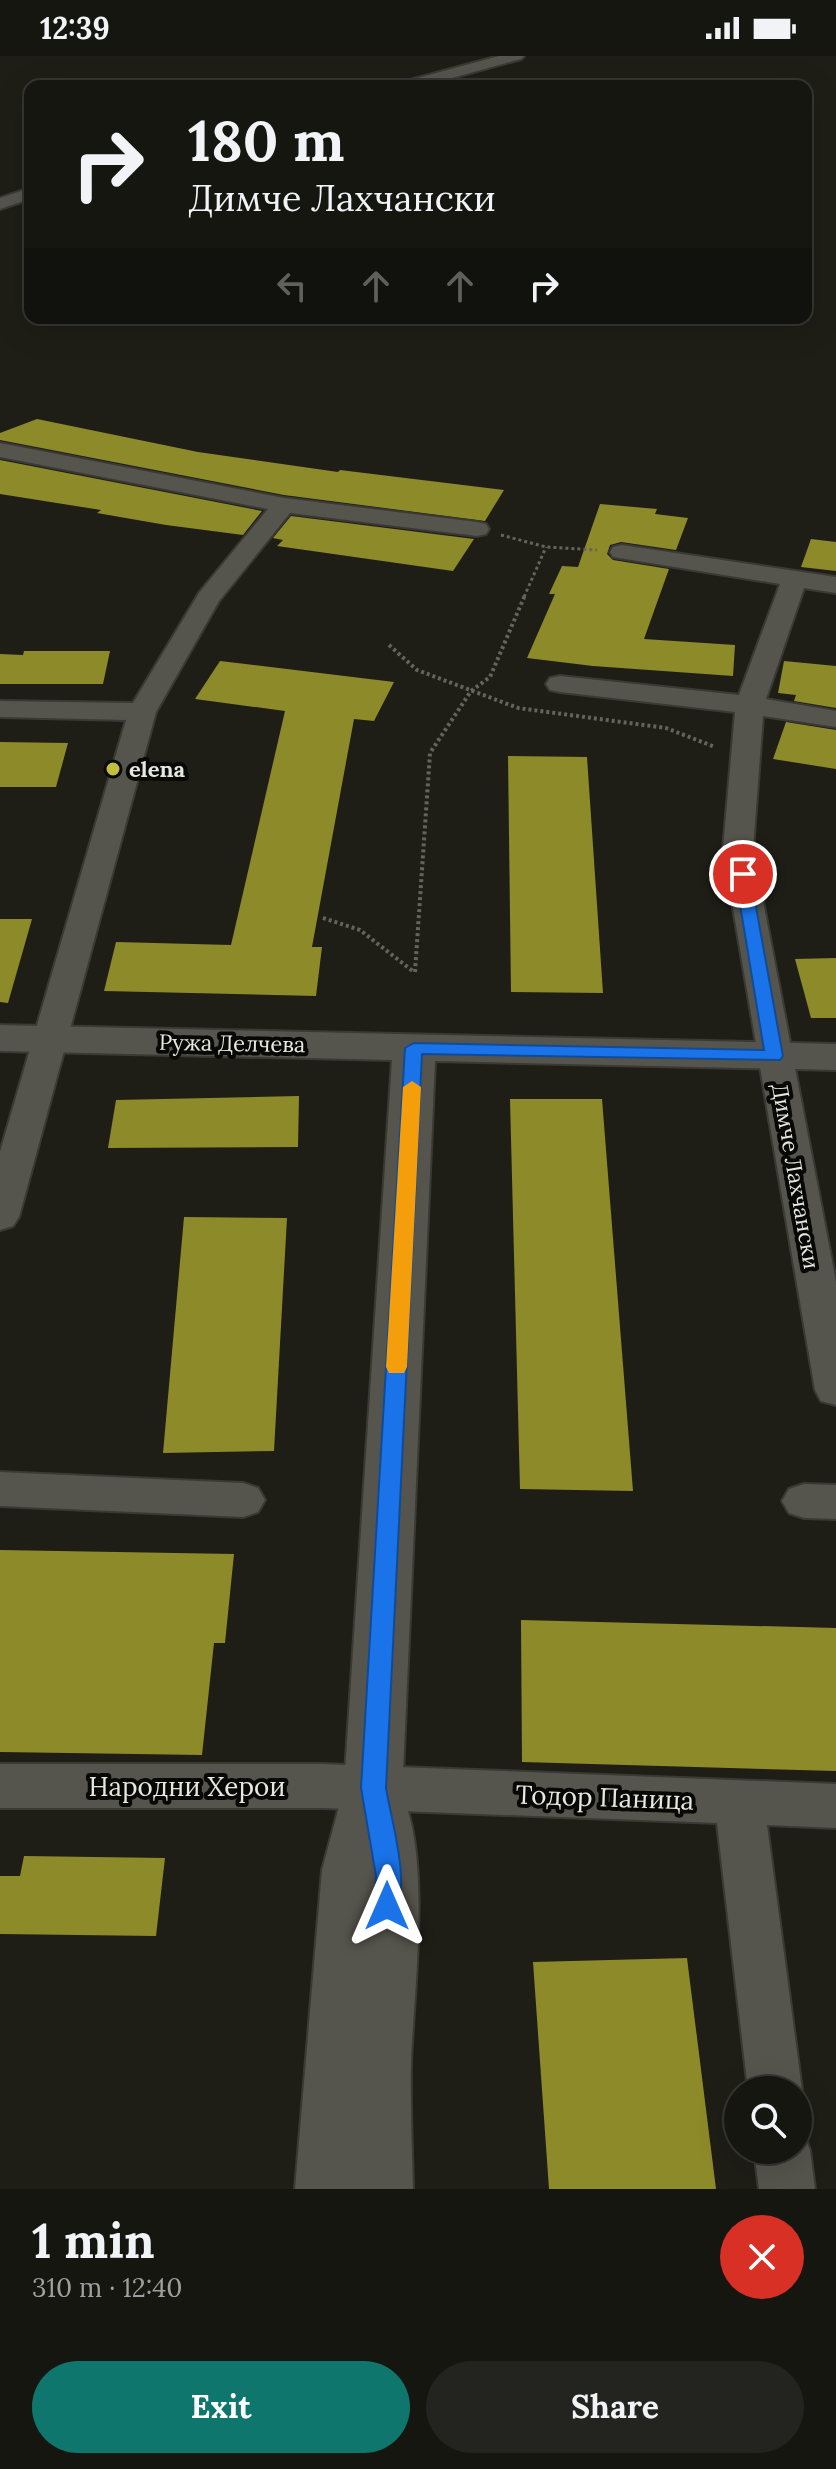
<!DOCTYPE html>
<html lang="en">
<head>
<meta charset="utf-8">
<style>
  :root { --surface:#161611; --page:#23231f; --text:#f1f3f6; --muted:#9e9f9f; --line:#353531; --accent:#0f766e }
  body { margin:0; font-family:Lora,serif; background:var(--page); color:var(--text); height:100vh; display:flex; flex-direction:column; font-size:30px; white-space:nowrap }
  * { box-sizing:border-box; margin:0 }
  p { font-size:26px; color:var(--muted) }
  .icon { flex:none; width:44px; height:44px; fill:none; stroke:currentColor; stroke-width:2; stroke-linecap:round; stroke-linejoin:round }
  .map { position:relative; height:2133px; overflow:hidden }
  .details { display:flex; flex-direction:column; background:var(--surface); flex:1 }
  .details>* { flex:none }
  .top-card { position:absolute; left:24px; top:24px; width:788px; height:244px; border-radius:16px; box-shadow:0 8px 32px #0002,0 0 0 2px var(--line); background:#161611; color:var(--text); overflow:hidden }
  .buttons { position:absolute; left:724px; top:2020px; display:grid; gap:16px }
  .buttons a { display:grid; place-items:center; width:88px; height:88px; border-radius:50%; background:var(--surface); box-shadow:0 8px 32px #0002,0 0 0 2px var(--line); font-size:40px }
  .pin { position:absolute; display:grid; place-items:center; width:68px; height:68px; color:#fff; margin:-34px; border:4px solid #fff; border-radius:50%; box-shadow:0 2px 8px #0007 }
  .me { position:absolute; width:88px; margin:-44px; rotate:0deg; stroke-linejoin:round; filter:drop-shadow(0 0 6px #0008) }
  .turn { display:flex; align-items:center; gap:28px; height:168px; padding:0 32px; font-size:36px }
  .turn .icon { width:104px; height:104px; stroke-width:2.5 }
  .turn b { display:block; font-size:56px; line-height:68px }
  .lanes { display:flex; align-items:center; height:76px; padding:0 32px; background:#0003; justify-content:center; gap:40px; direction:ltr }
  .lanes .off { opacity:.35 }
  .round { display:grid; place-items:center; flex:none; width:84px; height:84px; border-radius:42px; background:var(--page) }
  .head { display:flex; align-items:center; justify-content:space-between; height:136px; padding:0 32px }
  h1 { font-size:48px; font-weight:700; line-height:60px }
  .action { display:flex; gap:16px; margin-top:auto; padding:16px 32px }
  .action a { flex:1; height:92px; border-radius:48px; background:var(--accent); color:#fff; font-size:32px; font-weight:700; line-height:92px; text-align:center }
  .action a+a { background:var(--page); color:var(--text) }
  .status { display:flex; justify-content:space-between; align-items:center; height:56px; padding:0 40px; background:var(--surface); direction:ltr }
  .status svg { height:22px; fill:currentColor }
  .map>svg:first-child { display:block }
  .building { fill:#8d8a2a }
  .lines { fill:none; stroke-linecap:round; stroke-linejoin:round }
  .minor-casing { stroke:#393935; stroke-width:4 }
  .tertiary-casing { stroke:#393935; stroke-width:4 }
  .path-far1 { stroke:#64645e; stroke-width:3; stroke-dasharray:3 3; stroke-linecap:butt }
  .path { stroke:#64645e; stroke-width:4; stroke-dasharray:3 3; stroke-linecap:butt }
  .minor { fill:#55554d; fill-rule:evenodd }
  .tertiary { fill:#55554d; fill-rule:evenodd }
  .route { fill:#1a73e8; stroke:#114b97; stroke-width:2 }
  .slow { fill:#f59e0b }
  .poi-dot { fill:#c1be40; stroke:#080805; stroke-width:3 }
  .labels { text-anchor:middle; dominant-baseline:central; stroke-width:8; stroke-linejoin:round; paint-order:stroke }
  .poi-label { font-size:22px; font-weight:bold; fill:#e7e7e2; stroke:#080805; text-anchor:start }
  .street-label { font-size:22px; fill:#e7e7e2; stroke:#080805 }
  .near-street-label { font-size:26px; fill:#e7e7e2; stroke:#080805 }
</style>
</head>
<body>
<div class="status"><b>12:39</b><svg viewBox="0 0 49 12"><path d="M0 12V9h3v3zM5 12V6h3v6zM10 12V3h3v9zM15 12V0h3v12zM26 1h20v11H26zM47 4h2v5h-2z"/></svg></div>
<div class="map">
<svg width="836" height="2133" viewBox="0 0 836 2133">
  <rect width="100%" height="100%" fill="#1e1e17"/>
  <g class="building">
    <path d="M37 363 198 396 338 416 340 414 504 434 485 465 284 439 0 384V377Z"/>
    <path d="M0 404 262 455 243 479 166 469 97 457 101 454 0 438Z"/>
    <path d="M600 448 657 453 655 458 688 462 676 494 621 486 610 489 607 498 613 504 669 513 644 583 735 589 733 620 593 610 527 602 555 538H549L562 510 578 511Z"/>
    <path d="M291 460 474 483 453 515 277 490 283 484 273 482Z"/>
    <path d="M811 483 836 486V515L801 511Z"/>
    <path d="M24 595H110L103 628H0V598L23 599Z"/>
    <path d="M220 605 394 626 374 665 354 663 312 891H322L316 940 104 935 116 886 231 889 285 655 195 643Z"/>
    <path d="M784 605 836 610V652L794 645 796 639 778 637Z"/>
    <path d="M786 666 836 674V713L773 703Z"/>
    <path d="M0 686 68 687 56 731H0Z"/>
    <path d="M508 700 587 701 603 937 511 936Z"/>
    <path d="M0 863H32L8 947 0 946Z"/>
    <path d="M836 902V962H811L795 903Z"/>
    <path d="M299 1040 298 1091 108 1092 116 1044Z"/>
    <path d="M510 1043H602L633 1435 520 1433Z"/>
    <path d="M184 1161 287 1162 274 1395 163 1397Z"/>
    <path d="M0 1494 234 1498 225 1587H214L202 1699 0 1696Z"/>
    <path d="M521 1564 836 1572V1715L522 1706Z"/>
    <path d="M24 1800 165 1802 156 1880 0 1878V1820H20Z"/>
    <path d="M687 1902 716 2133H549L533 1906Z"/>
  </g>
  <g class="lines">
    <defs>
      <g id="minor">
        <path d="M499 0H524L521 3 423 30H397L399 27Z"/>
        <path d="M30 132V143L0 153V142Z"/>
        <path d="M0 387 284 442 477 466 486 468 489 473 486 478 477 480 290 457 219 545 156 656 19 1161 13 1170 0 1174V1096L126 664 0 661V645L133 647 199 537 268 453 0 401Z"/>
        <path d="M622 489 836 521V537L804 532 766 643 836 655V671L763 660 753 793 836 1226V1349L821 1345 815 1334 723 793 735 656 560 636 550 634 546 628 550 622 560 620 739 639 780 528 613 501 610 496 613 491Z"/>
        <path d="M0 1416 243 1427 258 1432 265 1444 258 1456 243 1461 0 1450Z"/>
        <path d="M804 1428 836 1429V1463L804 1462 789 1457 782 1445 789 1433Z"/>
        <path d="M0 1708H322L836 1728V1772L767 1769 802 2034 798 2045V2034H748L717 1767 322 1752H0Z"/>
        <path d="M798 2073 802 2074 810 2094 815 2133H759L754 2094H798Z"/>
      </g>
      <path id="tertiary" d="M0 969 836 988V1014L435 1005 402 1739C431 1802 414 1934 411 2005 410 2048 412 2090 413 2133H295L322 1814 344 1732 392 1004 0 995Z"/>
    </defs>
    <use href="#minor" class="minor-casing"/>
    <use href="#tertiary" class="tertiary-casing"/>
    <g class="path-far1">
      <path d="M501 479 546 491 597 494"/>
      <path d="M524 541 546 491"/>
    </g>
    <g class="path">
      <path d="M389 589 417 614 518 652 666 672 715 691"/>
      <path d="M323 862 360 874 414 916"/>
      <path d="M415 916 430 697 471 635 490 621 525 539"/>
    </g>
    <use href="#minor" class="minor"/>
    <use href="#tertiary" class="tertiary"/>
  </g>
  <path class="route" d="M743 813 750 818 783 1000 780 1004 422 998 386 1732C392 1767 410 1826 396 1859L387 1862 378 1859 374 1850 376 1820 361 1732 405 992 414 987 764 994 735 818Z"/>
  <path class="slow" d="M412 1025 421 1031 407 1311 404 1317H389L386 1311 403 1031Z"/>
  <circle class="poi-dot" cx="113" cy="713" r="8"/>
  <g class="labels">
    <g class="poi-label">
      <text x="129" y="713">elena</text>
    </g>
    <g class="street-label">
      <text transform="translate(232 987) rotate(1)">Ружа Делчева</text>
      <text transform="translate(796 1120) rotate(80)">Димче Лахчански</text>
    </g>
    <g class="near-street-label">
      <text x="187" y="1730">Народни Херои</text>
      <text transform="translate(605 1741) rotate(2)">Тодор Паница</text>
    </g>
  </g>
</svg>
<div class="buttons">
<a><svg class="icon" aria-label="search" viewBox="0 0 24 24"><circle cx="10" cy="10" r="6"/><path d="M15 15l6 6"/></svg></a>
</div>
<div class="pin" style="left:743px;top:818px;background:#d93025"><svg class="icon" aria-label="arrive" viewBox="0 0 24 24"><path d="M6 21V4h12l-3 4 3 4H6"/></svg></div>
<svg class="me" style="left:387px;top:1850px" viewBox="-20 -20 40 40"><path d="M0-17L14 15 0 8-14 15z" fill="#1a73e8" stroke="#fff" stroke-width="4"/></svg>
<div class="top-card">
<div class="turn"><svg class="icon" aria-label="right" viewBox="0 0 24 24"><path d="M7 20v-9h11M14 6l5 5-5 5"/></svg><div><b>180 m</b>Димче Лахчански</div></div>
<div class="lanes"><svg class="icon off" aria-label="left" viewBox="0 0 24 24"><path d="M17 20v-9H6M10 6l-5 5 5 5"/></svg><svg class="icon off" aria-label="ahead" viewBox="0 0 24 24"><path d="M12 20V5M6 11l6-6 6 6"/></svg><svg class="icon off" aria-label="ahead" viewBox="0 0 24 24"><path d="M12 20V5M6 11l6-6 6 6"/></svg><svg class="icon" aria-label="right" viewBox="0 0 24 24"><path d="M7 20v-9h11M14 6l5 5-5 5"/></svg></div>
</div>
</div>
<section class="details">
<div class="head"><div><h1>1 min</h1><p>310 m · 12:40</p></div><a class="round" style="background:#d93025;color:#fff"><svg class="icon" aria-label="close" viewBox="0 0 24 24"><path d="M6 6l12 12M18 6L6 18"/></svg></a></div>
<div class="action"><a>Exit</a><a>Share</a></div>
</section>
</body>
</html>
